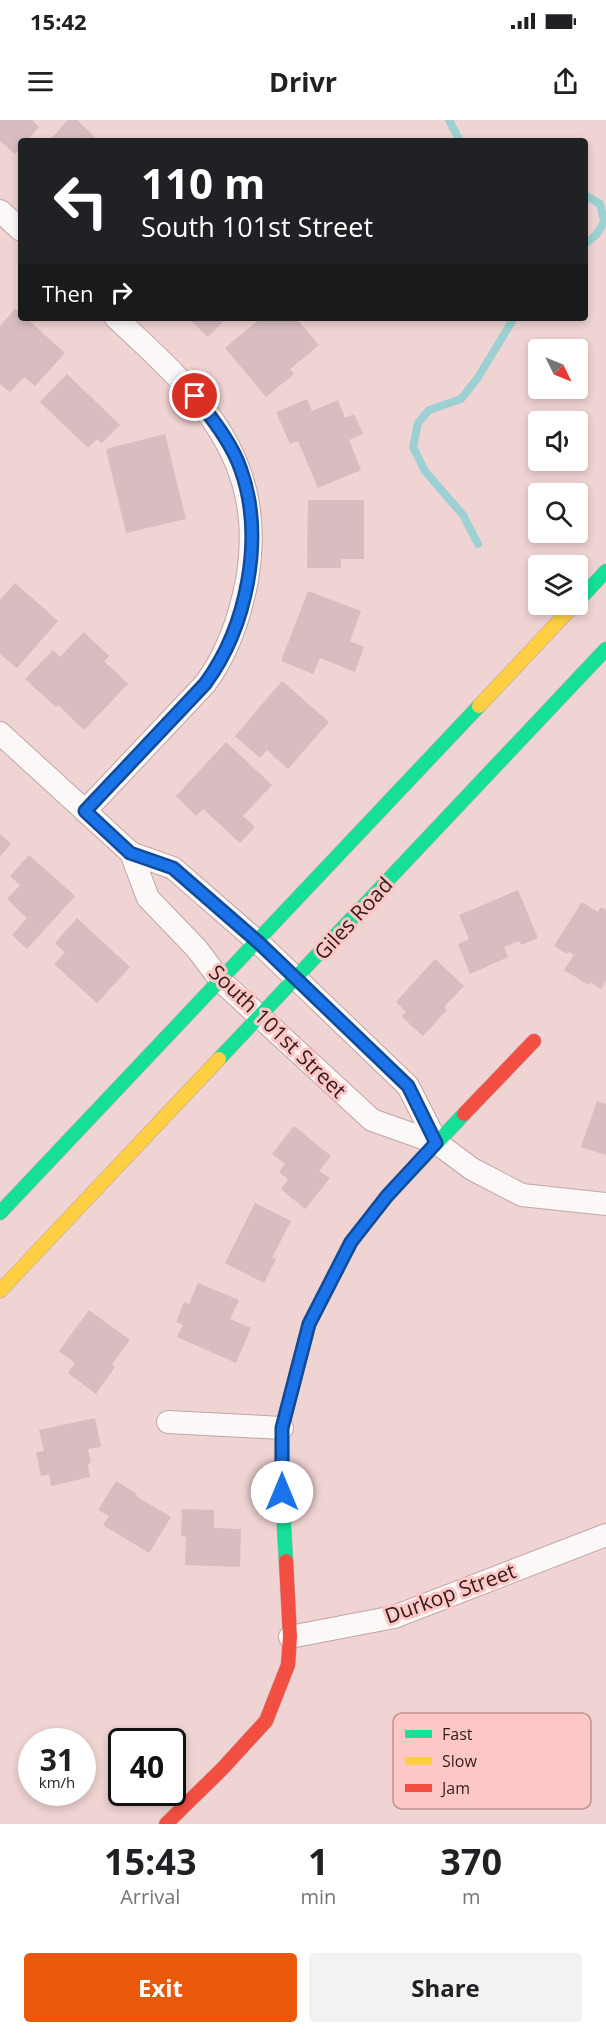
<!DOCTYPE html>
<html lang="en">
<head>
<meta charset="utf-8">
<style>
  :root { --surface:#fff; --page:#f2f2f2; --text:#202124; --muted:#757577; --accent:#ea580c }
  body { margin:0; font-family:"Open Sans",sans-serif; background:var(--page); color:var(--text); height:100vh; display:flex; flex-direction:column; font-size:22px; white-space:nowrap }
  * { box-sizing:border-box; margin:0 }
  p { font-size:20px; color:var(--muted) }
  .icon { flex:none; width:33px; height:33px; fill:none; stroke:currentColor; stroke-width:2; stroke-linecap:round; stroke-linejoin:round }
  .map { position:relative; height:1704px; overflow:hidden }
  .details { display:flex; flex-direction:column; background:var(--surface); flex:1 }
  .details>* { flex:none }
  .hud { position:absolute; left:18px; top:18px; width:570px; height:183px; border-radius:6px; box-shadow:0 3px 9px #0003; background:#202124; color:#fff; overflow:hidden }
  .needle { width:39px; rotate:133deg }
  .tools { position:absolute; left:528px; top:219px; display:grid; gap:12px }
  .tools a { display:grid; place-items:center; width:60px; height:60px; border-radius:6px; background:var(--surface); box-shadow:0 3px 9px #0003; font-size:30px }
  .speed { position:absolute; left:18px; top:1608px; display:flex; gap:12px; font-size:30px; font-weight:700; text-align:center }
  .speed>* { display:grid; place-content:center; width:78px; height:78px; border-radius:50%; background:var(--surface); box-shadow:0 3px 9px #0003; line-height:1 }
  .speed small { font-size:15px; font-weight:400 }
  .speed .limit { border:3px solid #111; border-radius:9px; background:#fff; color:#111 }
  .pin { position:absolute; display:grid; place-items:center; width:51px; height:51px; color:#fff; margin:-26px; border:3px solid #fff; border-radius:50%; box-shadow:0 2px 6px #0007 }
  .me { position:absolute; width:66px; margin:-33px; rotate:0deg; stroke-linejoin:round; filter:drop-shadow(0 0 4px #0008) }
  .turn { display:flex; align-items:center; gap:21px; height:126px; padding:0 24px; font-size:27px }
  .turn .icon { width:78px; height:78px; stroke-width:2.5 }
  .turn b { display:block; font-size:42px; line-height:51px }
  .then { display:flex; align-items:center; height:57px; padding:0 24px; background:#0003; gap:12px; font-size:22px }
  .eta { display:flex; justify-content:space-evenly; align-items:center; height:102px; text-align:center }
  .eta b { font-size:36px; font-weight:700; line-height:42px }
  .action { display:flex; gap:12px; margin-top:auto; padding:12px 24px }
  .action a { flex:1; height:69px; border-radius:6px; background:var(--accent); color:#fff; font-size:24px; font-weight:700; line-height:69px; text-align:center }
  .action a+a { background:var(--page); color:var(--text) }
  .status { display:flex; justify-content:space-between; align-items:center; height:42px; padding:0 30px; background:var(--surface); direction:ltr }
  .status svg { height:16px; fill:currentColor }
  header { display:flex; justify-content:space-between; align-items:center; height:78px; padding:0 24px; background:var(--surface); font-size:27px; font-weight:700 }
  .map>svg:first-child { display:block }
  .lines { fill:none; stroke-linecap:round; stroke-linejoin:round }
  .stream { stroke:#9dd0d2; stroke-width:8 }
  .building { fill:#d7bdc0 }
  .street-casing { stroke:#bfa6a6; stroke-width:24 }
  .fast-casing { stroke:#bfa6a6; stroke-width:15 }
  .slow-casing { stroke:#bfa6a6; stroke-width:15 }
  .jam-casing { stroke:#bfa6a6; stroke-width:15 }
  .street { stroke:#fdf8f8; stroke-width:22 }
  .fast { stroke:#16e098; stroke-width:14 }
  .slow { stroke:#ffcf43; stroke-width:14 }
  .jam { stroke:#f24e42; stroke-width:14 }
  .route-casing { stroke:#114b97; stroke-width:15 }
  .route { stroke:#1a73e8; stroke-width:10 }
  .labels { text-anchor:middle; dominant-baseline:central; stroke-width:6; stroke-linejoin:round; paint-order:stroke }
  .street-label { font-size:21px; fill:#331b1b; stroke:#fdc7c6 }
  .key { fill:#fdc7c6; stroke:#c09393; stroke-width:1.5 }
  .key-label { font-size:16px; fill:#331b1b }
</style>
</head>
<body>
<div class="status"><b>15:42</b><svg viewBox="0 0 49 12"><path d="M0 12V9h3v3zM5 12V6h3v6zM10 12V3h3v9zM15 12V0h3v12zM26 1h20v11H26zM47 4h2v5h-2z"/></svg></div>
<header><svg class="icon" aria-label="menu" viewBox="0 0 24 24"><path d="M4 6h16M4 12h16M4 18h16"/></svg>Drivr<svg class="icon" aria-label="share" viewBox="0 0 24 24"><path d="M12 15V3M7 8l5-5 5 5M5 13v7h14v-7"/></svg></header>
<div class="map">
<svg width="606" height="1704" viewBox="0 0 606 1704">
  <rect width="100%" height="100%" fill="#f0d3d3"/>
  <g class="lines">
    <g class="stream">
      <path d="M449 0 460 21"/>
      <path d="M585 75 600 84 604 102 596 115 585 124"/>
      <path d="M478 424 463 395 425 351 413 327 418 303 429 290 461 279 477 259 514 198"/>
    </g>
  </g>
  <g class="building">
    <path d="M0 0H32L39 7 27 21H21V27L15 34 0 21Z"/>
    <path d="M68 0H77L99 21H49Z"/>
    <path d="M15 189 21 194V198H26L65 233 35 266 24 257 10 272 0 264V206Z"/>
    <path d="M188 198H226L208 217Z"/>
    <path d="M261 198H296L319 225 290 249 294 254 266 277 225 228Z"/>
    <path d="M67 254 120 305 102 323 97 319 88 328 40 282Z"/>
    <path d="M307 279 312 291 338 280 345 298 354 294 363 314 349 320 361 350 318 368 298 321 290 324 276 292Z"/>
    <path d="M165 314 186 399 126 413 106 329Z"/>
    <path d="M308 380H364V439H341V448H307Z"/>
    <path d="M15 463 58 501 17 548 0 534V480Z"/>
    <path d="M308 471 361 491 350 521 364 527 355 552 320 538 313 554 281 541Z"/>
    <path d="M84 512 109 536 104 541 128 564 84 610 58 585 56 587 25 559 53 530 60 537Z"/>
    <path d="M282 561 329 602 288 649 267 630 260 638 235 616Z"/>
    <path d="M226 622 272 665 243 696 255 707 240 723 203 689 196 696 176 676Z"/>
    <path d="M0 714 11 724 0 736Z"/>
    <path d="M29 735 75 776 27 829 12 815 27 798 7 779 20 765 10 756Z"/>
    <path d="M518 770 538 818 521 825 519 821 504 827 508 837 470 854 458 824 469 819 459 795Z"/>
    <path d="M582 782 598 792 601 787 606 790V861L601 869 590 862 589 865 564 850 574 835 569 832 567 834 554 826Z"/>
    <path d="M77 798 130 847 97 883 54 844 65 833 55 823Z"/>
    <path d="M435 839 464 866 444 887 447 890 423 916 401 896 406 892 396 882Z"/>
    <path d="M597 981 606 984V1035L581 1027Z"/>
    <path d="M294 1006 331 1036 319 1051 330 1058 305 1089 281 1069 288 1059 279 1052 285 1044 272 1034Z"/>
    <path d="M255 1083 291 1101 272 1138 276 1139 264 1163 225 1143Z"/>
    <path d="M198 1163 239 1180 230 1199 251 1208 236 1243 177 1217 183 1205 176 1202 184 1182 189 1184Z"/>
    <path d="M89 1190 130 1220 112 1244 115 1247 96 1274 68 1253 75 1243 59 1231Z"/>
    <path d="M95 1298 101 1327 88 1329 91 1342 88 1345 90 1357 51 1366 49 1354 41 1356 36 1332 44 1331 39 1310Z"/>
    <path d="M116 1361 137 1374 136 1376 171 1397 149 1433 103 1405 109 1396 98 1390Z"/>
    <path d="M182 1389 214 1390V1408L241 1409 240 1447 185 1445 186 1417 181 1416Z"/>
  </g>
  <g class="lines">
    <defs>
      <g id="street">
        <path d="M0 91 21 110"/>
        <path d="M0 613 131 733 173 748 258 822 408 966 437 1023"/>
        <path d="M85 691 205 564C228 533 240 497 247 460 268 337 198 274 116 198"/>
        <path d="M131 733 148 778 197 829 221 861 372 1000 437 1023 472 1049 522 1075 606 1084"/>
        <path d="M168 1302 282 1308"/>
        <path d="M290 1517 394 1497 606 1415"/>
      </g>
      <g id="fast">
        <path d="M578 481 606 451"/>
        <path d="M219 939 606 529"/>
        <path d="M0 1093 479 586"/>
        <path d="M286 1441 282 1373V1308L309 1204 351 1122 387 1076 464 994"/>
      </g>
      <g id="slow">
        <path d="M479 586 575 484"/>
        <path d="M0 1171 219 939"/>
      </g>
      <g id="jam">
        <path d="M464 994 534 921"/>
        <path d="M166 1704 223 1648 266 1601 288 1545 290 1517 286 1441"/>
      </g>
    </defs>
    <use href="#street" class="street-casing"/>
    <use href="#fast" class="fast-casing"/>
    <use href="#slow" class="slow-casing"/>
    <use href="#jam" class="jam-casing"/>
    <use href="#street" class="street"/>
    <use href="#fast" class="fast"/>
    <use href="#slow" class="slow"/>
    <use href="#jam" class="jam"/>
  </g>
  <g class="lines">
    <defs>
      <path id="route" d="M195 276C212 299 232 323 241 350 265 418 247 507 205 564L85 691 130 733 173 748 258 822 408 966 436 1023 387 1076 351 1122 309 1204 282 1308V1372"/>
    </defs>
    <use href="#route" class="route-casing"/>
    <use href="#route" class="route"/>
  </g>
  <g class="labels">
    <g class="street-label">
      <text transform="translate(353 798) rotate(-47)">Giles Road</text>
      <text transform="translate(278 911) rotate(44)">South 101st Street</text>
      <text transform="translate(450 1473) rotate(-20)">Durkop Street</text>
    </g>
  </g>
  <rect x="393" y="1593" width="198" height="96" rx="9" class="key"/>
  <rect x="405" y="1610" width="27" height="8" fill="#16e098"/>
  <rect x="405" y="1637" width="27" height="8" fill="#ffcf43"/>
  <rect x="405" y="1664" width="27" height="8" fill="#f24e42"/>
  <g class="key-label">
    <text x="442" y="1620">Fast</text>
    <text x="442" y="1647">Slow</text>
    <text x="442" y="1674">Jam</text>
  </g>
</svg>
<div class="tools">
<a><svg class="needle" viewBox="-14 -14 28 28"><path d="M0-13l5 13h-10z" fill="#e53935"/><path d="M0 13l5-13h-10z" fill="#757577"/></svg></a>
<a><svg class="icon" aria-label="sound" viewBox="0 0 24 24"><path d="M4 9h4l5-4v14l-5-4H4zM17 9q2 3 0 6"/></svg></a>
<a><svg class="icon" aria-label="search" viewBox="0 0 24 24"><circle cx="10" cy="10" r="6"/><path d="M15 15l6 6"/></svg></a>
<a><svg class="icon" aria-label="layers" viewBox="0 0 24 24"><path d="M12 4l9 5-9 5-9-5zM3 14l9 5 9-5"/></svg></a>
</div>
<div class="speed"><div>31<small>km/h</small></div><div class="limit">40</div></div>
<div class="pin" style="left:195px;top:276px;background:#d93025"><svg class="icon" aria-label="arrive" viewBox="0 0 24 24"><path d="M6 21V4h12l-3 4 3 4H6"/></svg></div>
<svg class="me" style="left:282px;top:1372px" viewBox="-20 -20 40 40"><circle r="19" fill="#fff"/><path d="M0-13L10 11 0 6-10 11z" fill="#1a73e8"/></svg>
<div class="hud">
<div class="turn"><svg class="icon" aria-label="left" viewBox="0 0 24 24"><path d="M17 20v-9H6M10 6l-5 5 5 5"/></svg><div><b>110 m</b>South 101st Street</div></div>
<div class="then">Then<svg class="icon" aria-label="right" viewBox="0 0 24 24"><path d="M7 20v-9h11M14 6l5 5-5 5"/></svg></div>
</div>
</div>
<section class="details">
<div class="eta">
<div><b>15:43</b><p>Arrival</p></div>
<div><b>1</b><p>min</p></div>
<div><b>370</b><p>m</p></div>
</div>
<div class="action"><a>Exit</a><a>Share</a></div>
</section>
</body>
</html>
